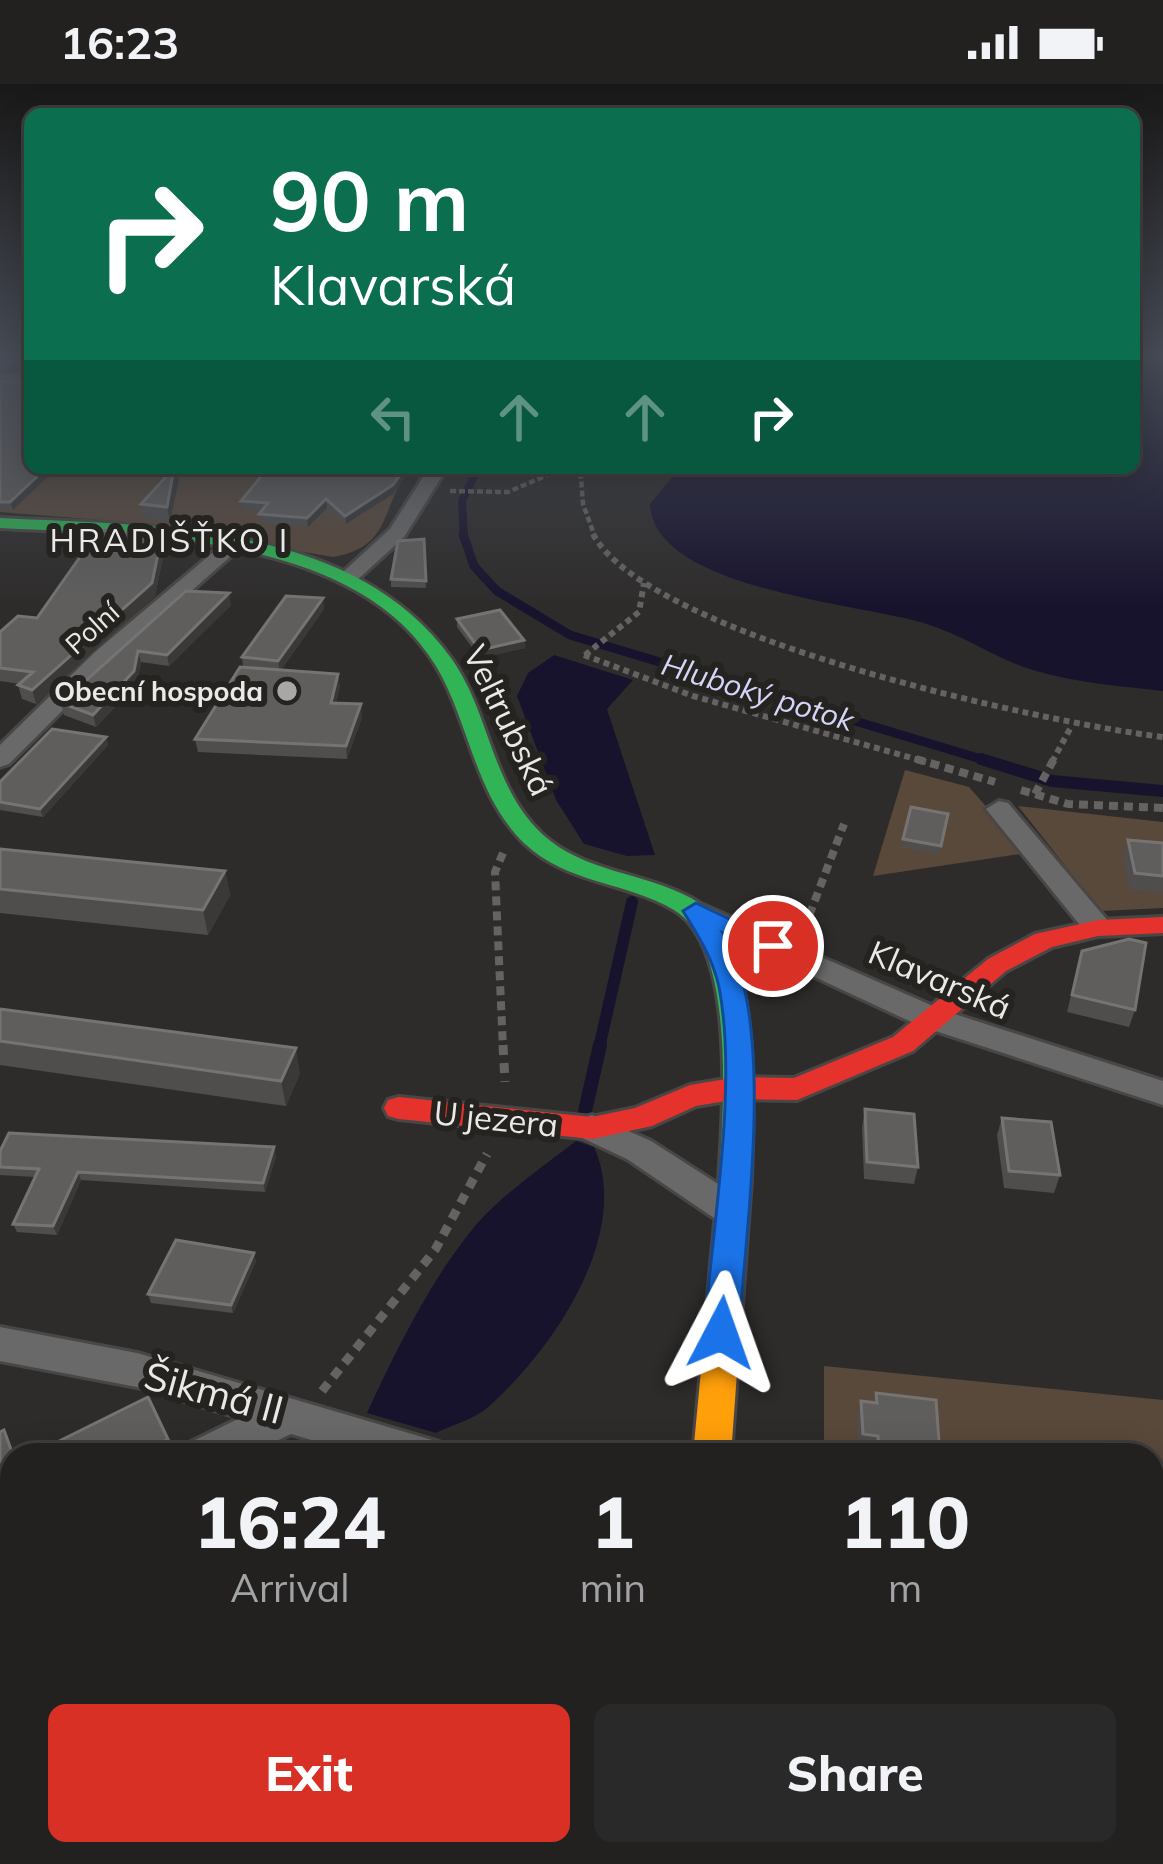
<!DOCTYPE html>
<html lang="en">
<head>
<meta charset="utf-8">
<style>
  :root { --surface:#222120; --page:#2a2929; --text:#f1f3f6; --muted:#a2a3a5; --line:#3f3e3e; --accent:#d93025 }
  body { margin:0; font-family:Mulish,sans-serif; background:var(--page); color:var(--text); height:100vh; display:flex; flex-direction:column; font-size:45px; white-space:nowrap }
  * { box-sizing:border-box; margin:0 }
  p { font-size:39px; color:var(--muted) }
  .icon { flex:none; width:66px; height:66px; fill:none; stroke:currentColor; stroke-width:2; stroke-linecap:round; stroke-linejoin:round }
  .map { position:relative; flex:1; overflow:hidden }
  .side { position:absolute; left:0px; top:1359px; width:1164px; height:423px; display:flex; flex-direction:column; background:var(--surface); border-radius:36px 36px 0 0; box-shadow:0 6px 30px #0003,0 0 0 3px var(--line) }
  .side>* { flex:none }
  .banner { position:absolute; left:24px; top:24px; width:1116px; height:366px; border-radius:18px; box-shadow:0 6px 30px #0003,0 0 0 3px var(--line); background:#0b6e4f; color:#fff; overflow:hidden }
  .pin { position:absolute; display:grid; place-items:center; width:102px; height:102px; color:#fff; margin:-51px; border:6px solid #fff; border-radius:50%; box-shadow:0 3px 12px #0007 }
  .me { position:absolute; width:132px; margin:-66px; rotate:4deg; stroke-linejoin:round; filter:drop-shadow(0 0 9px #0008) }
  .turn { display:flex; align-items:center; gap:42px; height:252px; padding:0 48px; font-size:54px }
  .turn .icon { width:156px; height:156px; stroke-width:2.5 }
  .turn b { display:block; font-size:84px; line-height:102px }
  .lanes { display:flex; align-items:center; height:114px; padding:0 48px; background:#0003; justify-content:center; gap:60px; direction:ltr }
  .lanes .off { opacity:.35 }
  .eta { display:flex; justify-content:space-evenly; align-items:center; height:204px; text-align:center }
  .eta b { font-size:72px; font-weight:800; line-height:84px }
  .cta { display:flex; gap:24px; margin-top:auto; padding:24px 48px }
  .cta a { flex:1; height:138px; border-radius:18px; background:var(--accent); color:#fff; font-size:48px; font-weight:800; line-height:138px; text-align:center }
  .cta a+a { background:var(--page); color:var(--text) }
  .status { display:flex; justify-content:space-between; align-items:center; height:84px; padding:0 60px; background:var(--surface); direction:ltr }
  .status svg { height:33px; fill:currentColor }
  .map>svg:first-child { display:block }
  .green { fill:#59493b }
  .water { fill:#17132d }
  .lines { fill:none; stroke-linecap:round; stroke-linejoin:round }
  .stream-far3 { stroke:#17132d; stroke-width:8 }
  .stream-far2 { stroke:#17132d; stroke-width:9 }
  .stream-far1 { stroke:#17132d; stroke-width:12 }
  .stream { stroke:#17132d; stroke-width:14 }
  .street-casing { stroke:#494746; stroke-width:6 }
  .fast-casing { stroke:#494746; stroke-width:6 }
  .slow-casing { stroke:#494746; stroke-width:6 }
  .jam-casing { stroke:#494746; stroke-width:6 }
  .path-far3 { stroke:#646362; stroke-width:4.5; stroke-dasharray:6 3; stroke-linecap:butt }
  .path-far2 { stroke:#646362; stroke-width:6; stroke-dasharray:6 4.5; stroke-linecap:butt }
  .path-far1 { stroke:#646362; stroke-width:8; stroke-dasharray:9 6; stroke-linecap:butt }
  .path { stroke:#646362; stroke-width:9; stroke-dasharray:10 8; stroke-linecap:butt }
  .street { fill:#6a6969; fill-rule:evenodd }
  .fast { fill:#30b455; fill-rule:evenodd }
  .slow { fill:#ff9f0a; fill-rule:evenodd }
  .jam { fill:#e5322d; fill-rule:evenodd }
  .wall { fill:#4f4e4d }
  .shaded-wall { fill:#3b3938 }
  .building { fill:#605e5d; stroke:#757473; stroke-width:3 }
  .route { fill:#1a73e8; stroke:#114b97; stroke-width:3 }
  .poi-dot { fill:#a9a7a6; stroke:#252320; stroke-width:4.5 }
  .labels { text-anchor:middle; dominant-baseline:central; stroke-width:12; stroke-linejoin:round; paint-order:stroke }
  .far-street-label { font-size:27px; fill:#ebe9e8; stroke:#252320 }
  .far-poi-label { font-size:27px; font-weight:bold; fill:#ebe9e8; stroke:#252320; text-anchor:end }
  .far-water-label { font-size:30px; font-style:italic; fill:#d5d4f9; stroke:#252320 }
  .far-quarter-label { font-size:33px; letter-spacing:3px; fill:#ebe9e8; stroke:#252320 }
  .street-label { font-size:33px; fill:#ebe9e8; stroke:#252320 }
  .near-street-label { font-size:39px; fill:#ebe9e8; stroke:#252320 }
</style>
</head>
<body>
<div class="status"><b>16:23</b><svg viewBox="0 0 49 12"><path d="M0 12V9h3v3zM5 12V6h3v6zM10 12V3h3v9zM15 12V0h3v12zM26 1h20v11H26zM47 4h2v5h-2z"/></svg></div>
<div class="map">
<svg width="1163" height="1780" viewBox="0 0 1163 1780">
  <rect width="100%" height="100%" fill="#2e2c2b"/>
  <g class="green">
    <path d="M0 303 30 384H424L406 389C380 431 389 463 333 473L138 439 0 428Z"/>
    <path d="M905 686 969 703 1027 769 873 792Z"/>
    <path d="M1018 722 1163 738V824L1101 827Z"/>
    <path d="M824 1282 1163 1316V1703L1152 1702V1371H824Z"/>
  </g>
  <g class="water">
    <path d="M1134 272H1163V607C1121 602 1077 599 1036 587 998 576 965 552 927 540 860 519 654 506 650 420L677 387 670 384H1134Z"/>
    <path d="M554 571 633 596 607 625 655 771 627 772 584 760 556 716 517 612 528 589Z"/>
    <path d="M576 1057 594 1063C633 1150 552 1267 487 1324 474 1335 452 1341 436 1349L367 1329C397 1264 430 1197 475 1142 504 1109 541 1084 576 1057Z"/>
    <path d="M12 1662V1770H53L49 1780H0V1676Z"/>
  </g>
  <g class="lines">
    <path class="stream-far3" d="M464 453 462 417 478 384"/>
    <path class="stream-far2" d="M463 450 474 482 497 507 570 551 991 678"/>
    <g class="stream-far1">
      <path d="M981 675 1052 697 1163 707"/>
      <path d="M599 964 632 818"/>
    </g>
    <path class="stream" d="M585 1027 600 961"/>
    <defs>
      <g id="street">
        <path d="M0 289 30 291V301L0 299Z"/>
        <path d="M429 384H447L404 453 356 497H342V489L390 445Z"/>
        <path d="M223 460 240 464 111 578 9 680 0 683V661L95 568Z"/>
        <path d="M999 717 1008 719 1108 837 1112 844 1108 851H1088L986 725Z"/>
        <path d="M696 818 942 926 1163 997V1021L920 942 686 833 682 827Z"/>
        <path d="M592 1031 651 1057 743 1116 748 1126 743 1136 730 1140 717 1136 627 1075 580 1053 575 1044 580 1035Z"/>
        <path d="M0 1243 137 1269 439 1358 445 1371H362L291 1350 247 1371H185L191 1358 240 1334 137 1303 0 1277Z"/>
        <path d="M12 1537V1590L0 1595V1542Z"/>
      </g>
      <g id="fast">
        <path d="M0 434C152 442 353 437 451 574 490 628 491 702 542 750 585 789 643 788 691 814 764 853 753 1025 751 1096L746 1105 735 1108 724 1105 719 1096C723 1032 737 863 674 826 627 798 568 800 525 760 474 711 470 639 436 582 355 448 137 451 0 444Z"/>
        <rect x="674" y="1770" width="46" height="10"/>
      </g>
      <path id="slow" d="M735 1084 746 1087 751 1096 731 1371H693L719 1096 724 1087Z"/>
      <path id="jam" d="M1163 833V849L1098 852 1052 863 1006 887 913 967 797 1016 738 1015 696 1022 652 1042 592 1055 399 1035 388 1032 384 1024 388 1016 399 1013 592 1033 635 1024 690 1001 738 993 794 994 893 953 988 875 1035 850 1098 836Z"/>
    </defs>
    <use href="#street" class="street-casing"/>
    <use href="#fast" class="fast-casing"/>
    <use href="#slow" class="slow-casing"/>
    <use href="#jam" class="jam-casing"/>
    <g class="path-far3">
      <path d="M571 384 581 393 583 420 595 453"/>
      <path d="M450 407 508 408 564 384"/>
    </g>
    <g class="path-far2">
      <path d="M593 450C648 553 1045 639 1163 653"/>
      <path d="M584 571 693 612 926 678"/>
      <path d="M585 571 639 528 644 499"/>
      <path d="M1052 678 1071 643"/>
    </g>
    <g class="path-far1">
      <path d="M916 675 995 698"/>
      <path d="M1021 706 1068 720 1163 724"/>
      <path d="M1035 710 1054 675"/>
      <path d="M503 769 495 788 503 964"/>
      <path d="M804 845 844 740"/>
    </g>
    <g class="path">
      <path d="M503 961 505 998"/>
      <path d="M322 1307 435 1166 487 1070"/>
    </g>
    <use href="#street" class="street"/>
    <use href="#fast" class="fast"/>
    <use href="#slow" class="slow"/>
    <use href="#jam" class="jam"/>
  </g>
  <g class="wall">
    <path d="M0 272H30L12 285 0 286Z"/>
    <path d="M0 297 13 426 0 427Z"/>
    <path d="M179 396 170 437 144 435 141 420Z"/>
    <path d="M393 410 346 440 327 424 308 443 260 439 259 430 261 427 242 426 241 417Z"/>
    <path d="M162 451 165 464 155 512 36 620 22 615 18 601 20 600 0 597V548L37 534Z"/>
    <path d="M424 455 426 504 391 503V495Z"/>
    <path d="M186 507 231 521 169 582 141 578 137 599 96 643 64 631 61 619Z"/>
    <path d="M324 525 281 586 340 602 336 619 362 633 347 675 198 668 195 655 243 583 242 573Z"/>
    <path d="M457 535 524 556 525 564 480 574 457 543Z"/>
    <path d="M106 653 108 661 43 733 0 726V698Z"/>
    <path d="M911 723 948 730 939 770 902 764Z"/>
    <path d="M1128 756 1163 759V809L1130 806 1123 773Z"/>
    <path d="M0 765 225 787 230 811 208 851 0 829Z"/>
    <path d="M1082 867 1135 926 1129 943 1067 928Z"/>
    <path d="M0 925 300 989 286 1022 0 981Z"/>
    <path d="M865 1025 918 1083 914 1100 864 1095 862 1043Z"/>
    <path d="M1002 1034 1060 1091 1054 1109 1004 1104 997 1051Z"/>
    <path d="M0 1067 276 1072 265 1108 81 1096 57 1151 17 1148 13 1140 35 1093 0 1091Z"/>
    <path d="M256 1177 233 1229 151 1219 148 1210Z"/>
    <path d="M876 1309 940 1371H874V1369L858 1367 857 1334 861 1317 874 1319Z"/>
  </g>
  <g class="shaded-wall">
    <path d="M18 272H30L12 285 10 278Z"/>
    <path d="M46 384H57L13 426 10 418Z"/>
    <path d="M176 384 179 396 170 437 167 423Z"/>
    <path d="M405 384H412L393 410 346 440 345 432Z"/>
    <path d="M326 415 327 424 308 443 307 434Z"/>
    <path d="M162 451 165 464 155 512 36 620 32 606Z"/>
    <path d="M229 509 231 521 169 582 167 571Z"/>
    <path d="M323 514 324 525 280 588 278 577Z"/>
    <path d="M524 556 525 564 480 574V566Z"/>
    <path d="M138 567 141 578 137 599 96 643 93 631Z"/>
    <path d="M338 590 340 602 333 632 331 619Z"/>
    <path d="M361 620 362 633 347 675 346 662Z"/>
    <path d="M106 653 108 661 43 733 40 725Z"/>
    <path d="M225 787 230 811 208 851 203 826Z"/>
    <path d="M296 964 300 989 286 1022 281 997Z"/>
    <path d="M274 1063 276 1072 265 1108 263 1099Z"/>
    <path d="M78 1088 81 1096 57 1151 53 1142Z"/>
    <path d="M254 1169 256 1177 233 1229 231 1221Z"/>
    <path d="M168 1355 171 1364 158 1371H139Z"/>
    <path d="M12 1438V1448L1 1454 0 1444Z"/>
  </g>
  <g class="building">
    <path d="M0 272H18L10 278H0Z"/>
    <path d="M0 297 30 300V384H46L10 418H0Z"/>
    <path d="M174 384 167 423 141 420Z"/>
    <path d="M268 384H405L393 401 345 432 326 415 307 434 259 430 268 419 241 417Z"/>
    <path d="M99 446 162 451 152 499 32 606 18 601 33 588 0 584V548L18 532 37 534Z"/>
    <path d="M424 455 426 497 391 495 398 457Z"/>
    <path d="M186 507 229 509 167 571 138 567 134 587 93 631 61 619Z"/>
    <path d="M286 512 323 514 278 577 242 573Z"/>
    <path d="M500 526 524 556 480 566 457 535Z"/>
    <path d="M240 583 338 590 331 619 361 620 346 662 195 655Z"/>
    <path d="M52 645 106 653 40 725 0 718V698Z"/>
    <path d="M911 723 948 730 941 762 903 755Z"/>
    <path d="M1128 756 1163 759V792L1135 789Z"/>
    <path d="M0 765 225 787 203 826 0 805Z"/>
    <path d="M1129 855 1146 859 1135 926 1072 911 1082 867Z"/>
    <path d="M0 925 296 964 281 997 0 957Z"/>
    <path d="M865 1025 914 1030 918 1083 867 1078Z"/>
    <path d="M1002 1034 1051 1038 1060 1091 1009 1087Z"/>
    <path d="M9 1049 274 1063 263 1099 78 1088 53 1142 13 1140 39 1085 0 1083V1067Z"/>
    <path d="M176 1156 254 1169 231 1221 148 1210Z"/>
    <path d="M876 1309 936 1316 940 1371H879L878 1352 863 1350 861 1317 877 1319Z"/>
    <path d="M148 1313 168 1355 139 1371H31Z"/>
    <path d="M4 1346 13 1371 12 1438 0 1444V1348Z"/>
    <path d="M888 1770H1013L1014 1780H888Z"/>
  </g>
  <linearGradient id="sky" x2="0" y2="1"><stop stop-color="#191818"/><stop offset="0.52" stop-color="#464b55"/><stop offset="1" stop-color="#464b55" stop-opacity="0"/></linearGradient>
  <rect width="1163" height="522" fill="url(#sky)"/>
  <path class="route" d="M696 819 786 862 773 870 723 849C778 935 745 1146 739 1249L734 1259 721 1263 709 1259 704 1249C712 1147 738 1001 719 903 713 875 698 851 683 827Z"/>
  <circle class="poi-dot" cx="287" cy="607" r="12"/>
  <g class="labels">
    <g class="far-street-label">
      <text transform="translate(92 544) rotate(-42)">Polní</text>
    </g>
    <g class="far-poi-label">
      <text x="263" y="607">Obecní hospoda</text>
    </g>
    <g class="far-water-label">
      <text transform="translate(758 608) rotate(17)">Hluboký potok</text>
    </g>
    <g class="far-quarter-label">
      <text x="170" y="455">HRADIŠŤKO I</text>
    </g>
    <g class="street-label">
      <text transform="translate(509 636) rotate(64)">Veltrubská</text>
      <text transform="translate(940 895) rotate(23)">Klavarská</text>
      <text transform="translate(496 1034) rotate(6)">U jezera</text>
    </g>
    <g class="near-street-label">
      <text transform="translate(214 1308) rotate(15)">Šikmá II</text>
    </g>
  </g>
</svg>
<div class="pin" style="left:773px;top:862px;background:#d93025"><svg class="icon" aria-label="arrive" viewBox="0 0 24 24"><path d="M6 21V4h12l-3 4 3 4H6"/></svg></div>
<svg class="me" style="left:721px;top:1249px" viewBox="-20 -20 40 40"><path d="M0-17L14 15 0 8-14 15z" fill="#1a73e8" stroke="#fff" stroke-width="4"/></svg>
<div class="banner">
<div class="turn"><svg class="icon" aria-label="right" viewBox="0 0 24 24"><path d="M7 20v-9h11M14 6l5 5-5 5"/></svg><div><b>90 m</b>Klavarská</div></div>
<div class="lanes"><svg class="icon off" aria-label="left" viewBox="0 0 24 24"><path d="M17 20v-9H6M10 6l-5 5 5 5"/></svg><svg class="icon off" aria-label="ahead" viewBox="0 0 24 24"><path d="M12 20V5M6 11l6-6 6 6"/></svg><svg class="icon off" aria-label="ahead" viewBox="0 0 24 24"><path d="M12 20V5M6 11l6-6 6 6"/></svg><svg class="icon" aria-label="right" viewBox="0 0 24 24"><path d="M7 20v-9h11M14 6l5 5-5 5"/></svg></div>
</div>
<section class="side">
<div class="eta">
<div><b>16:24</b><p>Arrival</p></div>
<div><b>1</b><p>min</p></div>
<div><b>110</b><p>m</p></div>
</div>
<div class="cta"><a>Exit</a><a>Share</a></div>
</section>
</div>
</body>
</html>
